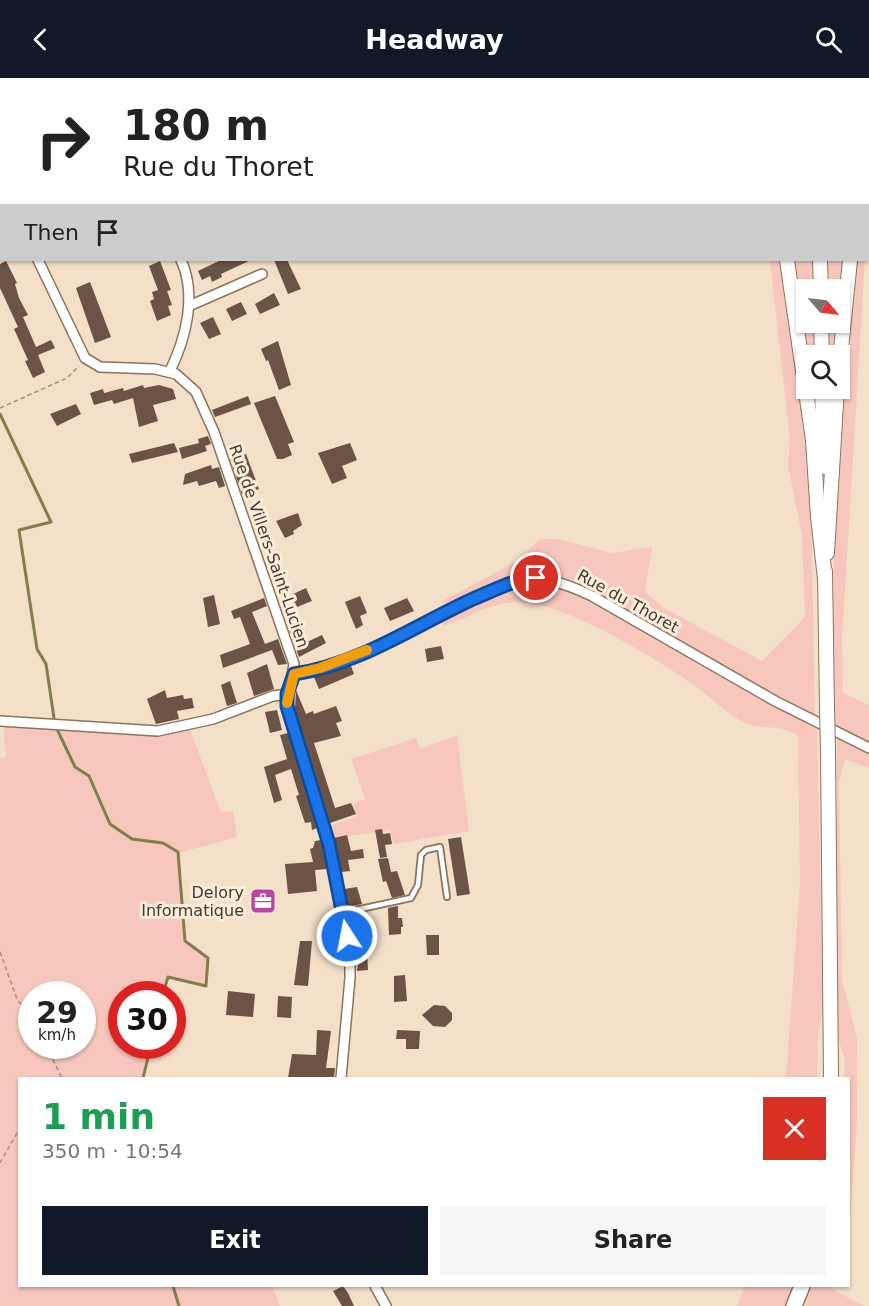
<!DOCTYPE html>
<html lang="en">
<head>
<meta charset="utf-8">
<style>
  :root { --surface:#fff; --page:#f6f6f6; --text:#222; --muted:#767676; --accent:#111827 }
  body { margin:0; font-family:"DejaVu Sans",sans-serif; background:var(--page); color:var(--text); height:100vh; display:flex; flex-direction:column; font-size:22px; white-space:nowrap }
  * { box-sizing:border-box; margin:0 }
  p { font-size:20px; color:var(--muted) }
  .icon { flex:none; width:33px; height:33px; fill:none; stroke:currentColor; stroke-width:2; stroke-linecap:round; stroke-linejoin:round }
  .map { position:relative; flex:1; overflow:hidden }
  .drawer { position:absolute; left:18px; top:999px; width:832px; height:210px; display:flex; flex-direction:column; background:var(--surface); border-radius:0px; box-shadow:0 2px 4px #0004 }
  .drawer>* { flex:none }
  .banner { position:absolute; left:0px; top:0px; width:870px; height:183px; box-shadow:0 2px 4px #0004; background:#fff; color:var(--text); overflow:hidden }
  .needle { width:39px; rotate:118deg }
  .fabs { position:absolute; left:796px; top:201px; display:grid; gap:12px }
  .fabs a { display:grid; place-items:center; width:54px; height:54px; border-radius:0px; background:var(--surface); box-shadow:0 2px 4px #0004; font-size:30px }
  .speed { position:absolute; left:18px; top:903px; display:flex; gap:12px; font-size:30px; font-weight:700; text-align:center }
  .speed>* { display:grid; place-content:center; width:78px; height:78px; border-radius:50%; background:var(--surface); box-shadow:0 2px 4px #0004; line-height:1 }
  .speed small { font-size:15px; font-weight:400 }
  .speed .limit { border:9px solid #d22; background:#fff; color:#111 }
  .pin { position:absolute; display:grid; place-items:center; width:51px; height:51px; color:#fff; margin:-26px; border:3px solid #fff; border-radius:50%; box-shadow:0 2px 6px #0007 }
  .me { position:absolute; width:66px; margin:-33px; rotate:349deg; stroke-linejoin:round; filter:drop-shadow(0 0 4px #0008) }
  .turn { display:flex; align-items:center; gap:21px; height:126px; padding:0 24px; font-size:27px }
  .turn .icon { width:78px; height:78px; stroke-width:2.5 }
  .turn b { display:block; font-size:42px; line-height:51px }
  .then { display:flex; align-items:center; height:57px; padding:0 24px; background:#0003; gap:12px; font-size:22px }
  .round { display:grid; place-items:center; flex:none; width:63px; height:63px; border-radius:0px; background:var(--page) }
  .head { display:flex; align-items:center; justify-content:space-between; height:102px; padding:0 24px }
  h1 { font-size:36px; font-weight:800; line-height:45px; color:#1e9e55 }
  .cta { display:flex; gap:12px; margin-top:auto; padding:12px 24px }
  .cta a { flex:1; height:69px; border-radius:0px; background:var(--accent); color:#fff; font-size:24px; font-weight:800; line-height:69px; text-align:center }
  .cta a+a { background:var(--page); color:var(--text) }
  header { display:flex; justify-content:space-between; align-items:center; height:78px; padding:0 24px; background:var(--accent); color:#fff; font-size:27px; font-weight:800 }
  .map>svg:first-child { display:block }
  .green { fill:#f7c7bd; fill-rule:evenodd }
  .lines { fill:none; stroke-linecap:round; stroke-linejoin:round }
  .stream { stroke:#827e4e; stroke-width:3 }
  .building { fill:#6b5345 }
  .lane-casing { stroke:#887560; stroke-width:8 }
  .street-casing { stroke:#887560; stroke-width:12 }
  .secondary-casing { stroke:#887560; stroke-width:16 }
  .primary-casing { stroke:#887560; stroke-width:18 }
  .path { stroke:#a19281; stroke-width:1.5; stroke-dasharray:4.5 3; stroke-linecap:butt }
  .lane { stroke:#fff; stroke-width:4.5 }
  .street { stroke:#fff; stroke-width:9 }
  .secondary { stroke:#fff; stroke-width:14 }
  .primary { stroke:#fff; stroke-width:15 }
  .secondary-bridge-casing { stroke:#887560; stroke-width:16; stroke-linecap:butt }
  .secondary-bridge { stroke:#fff; stroke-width:14 }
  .route-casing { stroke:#114b97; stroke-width:15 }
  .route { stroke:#1a73e8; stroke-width:10 }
  .slow { stroke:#f59e0b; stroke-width:10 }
  .labels { text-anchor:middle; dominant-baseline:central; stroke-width:6; stroke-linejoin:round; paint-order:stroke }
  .street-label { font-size:16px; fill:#423930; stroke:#feedda }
  .poi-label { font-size:16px; fill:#423930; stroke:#feedda; text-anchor:end }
</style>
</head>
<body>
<header><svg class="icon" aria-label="back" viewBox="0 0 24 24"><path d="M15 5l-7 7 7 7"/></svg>Headway<svg class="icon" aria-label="search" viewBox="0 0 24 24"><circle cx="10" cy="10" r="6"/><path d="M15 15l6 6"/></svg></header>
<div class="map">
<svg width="869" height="1228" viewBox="0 0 869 1228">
  <rect width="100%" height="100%" fill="#f4dfc8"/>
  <g class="green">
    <path d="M296 0H869V84L868 2Z"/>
    <path d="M770 182H784L810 366 815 638 562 500 544 496H525L443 526 446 521 514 485 540 461H558L612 475 652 469 645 514 664 530 762 583 805 539 802 457 788 388 790 361Z"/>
    <path d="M791 182H814V211L807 212V244L815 245V277L807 278Z"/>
    <path d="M827 182H846L837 277H828L827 245 840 244V212L827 211Z"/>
    <path d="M854 182H865L842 561 843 615 869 627V663L836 648 833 611 834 396Z"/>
    <path d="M540 504 562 510 628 544 817 651 823 930 818 955 817 1000H786L800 805 798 658C778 645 758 653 741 643 724 633 710 619 694 607 659 582 559 521 517 524 492 525 467 539 444 548L440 540 505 512Z"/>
    <path d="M3 645 158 659 190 652 221 734 233 733 237 759 178 775 185 863 208 880 206 908 168 899 163 916H122V968H151L143 1000H20V1208H272L280 1228H0V680L6 679ZM32 916H82V968H32Z"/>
    <path d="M457 657 469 753 394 766 390 752 335 760 331 748 357 738 353 726 365 721 351 681 416 660 420 671Z"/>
    <path d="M837 660 869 674V690L845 681 839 705 842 902 857 960V1043L849 1157V1000H844L845 982 837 957Z"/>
    <path d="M745 1208H795L789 1228H737Z"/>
    <path d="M812 1208H833L832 1211 864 1228H806Z"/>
  </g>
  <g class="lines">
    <g class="stream">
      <path d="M0 336 51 444 19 452 37 571 46 586 54 640"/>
      <path d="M56 649 75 689 89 698 110 746 132 761 163 765 178 774 185 863 208 880 206 908 168 899 163 916"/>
      <path d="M143 1000 151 968"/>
      <path d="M173 1208 179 1228"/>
    </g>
  </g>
  <g class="building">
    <path d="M221 182H251L221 196 222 199 212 204 210 198 202 202 198 193Z"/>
    <path d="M274 182H287L301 211 288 216Z"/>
    <path d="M6 183 17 205 15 206 19 220 28 237 23 239 36 269 51 262 55 270 38 277 45 294 33 300 25 283 28 282 14 251 18 249 0 210V186Z"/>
    <path d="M160 183 171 212 167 213 172 227 168 228 171 237 157 243 150 223 154 221 152 214 158 212 149 188Z"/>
    <path d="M90 204 111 259 95 265 76 210Z"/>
    <path d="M274 215 280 227 260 236 255 226Z"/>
    <path d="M241 224 247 236 232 243 226 231Z"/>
    <path d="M213 239 221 256 209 261 200 245Z"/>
    <path d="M278 263 291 307 279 312 268 282 266 283 261 271Z"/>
    <path d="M143 307 144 310 159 307 173 311 176 321 153 327 158 343 139 349 133 320 114 326 112 322 94 327 90 315 103 311 104 315 123 310 124 313Z"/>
    <path d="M248 318 251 326 215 339 212 332Z"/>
    <path d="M275 318 294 364 288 366 292 377 283 381H277L254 325Z"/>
    <path d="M76 326 81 336 57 348 50 336Z"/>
    <path d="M208 358 211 366 205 368 207 373 182 381 179 370 199 365 198 361Z"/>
    <path d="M174 365 178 374 132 385 129 376Z"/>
    <path d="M350 365 357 382 342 388 347 400 332 406 318 375Z"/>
    <path d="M246 376 259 411 242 416 230 381Z"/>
    <path d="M211 387 212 391 219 389 225 408 219 410 216 403 199 408 197 403 183 407 185 396Z"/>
    <path d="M298 435 302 447 293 453 294 456 285 460 276 443Z"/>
    <path d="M306 510 312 523 297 529 291 517Z"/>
    <path d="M214 517 220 546 208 549 203 520Z"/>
    <path d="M360 518 367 535 360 538 363 547 356 551 345 524Z"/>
    <path d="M264 520 267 528 252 534 265 566 278 561 287 586 278 587 272 572 223 590 220 577 250 566 240 539 234 541 231 533Z"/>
    <path d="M407 520 414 533 390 543 384 530Z"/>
    <path d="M299 544 307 564 322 557 326 565 299 579 288 549Z"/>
    <path d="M441 568 444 581 427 584 425 571Z"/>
    <path d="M267 586 274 611 254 618 247 595Z"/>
    <path d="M351 588 354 596 319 611 314 599Z"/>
    <path d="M230 603 237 625 227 628 221 607Z"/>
    <path d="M165 612 167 620 183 617 184 621 192 620 194 630 177 633 179 641 156 646 147 621Z"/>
    <path d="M296 612 306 636 313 633 314 636 336 628 342 643 336 645 341 658 314 665 335 730 351 725 356 736 330 745 295 631Z"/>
    <path d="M277 632 282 652 270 655 265 634Z"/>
    <path d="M288 655 317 750 312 752 311 744 305 745 296 718 299 717 291 691 275 697 282 722 274 725 264 689 287 681 280 657Z"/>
    <path d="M382 751 383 756 390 755 392 766 385 767 387 779 380 780 375 752Z"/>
    <path d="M347 757 351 773 363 771 364 780 348 782 350 793 341 794 334 760Z"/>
    <path d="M461 759 470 816 457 818 448 761Z"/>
    <path d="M321 762 327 791 315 792 317 813 288 816 285 786 313 784 310 771 313 770 315 763Z"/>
    <path d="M388 780 391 794 397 793 405 817 392 820 386 803 383 804 378 781Z"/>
    <path d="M357 809 362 826 348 829 344 811Z"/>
    <path d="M268 812 270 831 258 832 255 813Z"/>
    <path d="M398 828V840H402L403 849H401V856L389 857 388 830Z"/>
    <path d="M426 857H439V877H427Z"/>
    <path d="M369 858 372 871 367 872 368 892 357 893 359 879 355 861Z"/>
    <path d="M300 863H312L308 908 294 907Z"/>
    <path d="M405 897 407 923 394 924V898Z"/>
    <path d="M228 913 255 916 253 939 226 937Z"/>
    <path d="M278 918 292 919 291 940 277 939Z"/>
    <path d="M434 927 445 928 452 935V942L445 949 433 948 422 937Z"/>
    <path d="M317 952 331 953 326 990H335L334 1000H288L292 976 316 977Z"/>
    <path d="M397 952 420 953 419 971H406V961H396Z"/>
    <path d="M343 1208 348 1215 354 1228H342L333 1213Z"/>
  </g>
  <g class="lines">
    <defs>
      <g id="lane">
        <path d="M74 0 75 2"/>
        <path d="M342 835 411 820 418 807 421 777 426 772 440 769 447 819"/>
      </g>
      <g id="street">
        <path d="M0 106 2 108"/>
        <path d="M38 182 85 280 100 289 155 291 176 296 196 314 214 354 294 586 287 628 329 766 350 876V900L341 1000"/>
        <path d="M189 228 262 196"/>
        <path d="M170 293C186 260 197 217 181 182"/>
        <path d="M294 596C360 587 445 533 508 506 540 496 563 504 592 518L775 623 869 670"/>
        <path d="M0 643 158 653 213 641 273 618 287 616"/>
        <path d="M375 1208 386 1228"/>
      </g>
      <g id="secondary">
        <path d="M563 0 567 2"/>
        <path d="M590 0 594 2"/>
        <path d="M817 0V2"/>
        <path d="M859 0V2"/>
        <path d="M868 38 869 39"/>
        <path d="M868 50H869"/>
        <path d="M868 93 869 92"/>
        <path d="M787 182 813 362 818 439 825 501"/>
        <path d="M820 182 821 212"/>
        <path d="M821 244 822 278"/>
        <path d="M840 281 850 182"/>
        <path d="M822 310 824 389"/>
        <path d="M827 475 837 310"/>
        <path d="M825 493 827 631"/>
        <path d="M828 672 831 1000"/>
      </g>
      <path id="primary" d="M794 1228 802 1208"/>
    </defs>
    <use href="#lane" class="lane-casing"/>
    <use href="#street" class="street-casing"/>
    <use href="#secondary" class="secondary-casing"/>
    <use href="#primary" class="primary-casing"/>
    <g class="path">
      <path d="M0 330 67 300 79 288"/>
      <path d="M0 874 17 921 32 941"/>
      <path d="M46 968 62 1000"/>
      <path d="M0 1085 20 1050"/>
    </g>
    <use href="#lane" class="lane"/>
    <use href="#street" class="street"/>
    <use href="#secondary" class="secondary"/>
    <use href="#primary" class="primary"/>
    <defs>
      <path id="secondary-bridge" d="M827 631 828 672"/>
    </defs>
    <use href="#secondary-bridge" class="secondary-bridge-casing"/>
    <use href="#secondary-bridge" class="secondary-bridge"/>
  </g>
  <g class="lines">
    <defs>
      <path id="route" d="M347 858 329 766 287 628V616L294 596C359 587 417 546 475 520 495 512 514 501 536 500"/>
    </defs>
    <use href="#route" class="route-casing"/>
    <use href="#route" class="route"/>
    <path class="slow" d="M287 625 294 596 320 590 367 572"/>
  </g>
  <defs>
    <symbol id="office-square" viewBox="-11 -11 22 22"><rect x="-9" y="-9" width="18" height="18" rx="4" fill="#b746a1" stroke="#feedda"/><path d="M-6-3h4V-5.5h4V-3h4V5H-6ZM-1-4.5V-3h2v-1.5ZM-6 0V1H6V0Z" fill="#fff"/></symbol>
  </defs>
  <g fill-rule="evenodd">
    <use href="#office-square" x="248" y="808" width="30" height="30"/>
  </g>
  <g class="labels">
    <g class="street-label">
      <text transform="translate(269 468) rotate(71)">Rue de Villers-Saint-Lucien</text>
      <text transform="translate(628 523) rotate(29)">Rue du Thoret</text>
    </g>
    <g class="poi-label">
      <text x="244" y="814">Delory<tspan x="244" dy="18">Informatique</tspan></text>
    </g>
  </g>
</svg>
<div class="fabs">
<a><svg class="needle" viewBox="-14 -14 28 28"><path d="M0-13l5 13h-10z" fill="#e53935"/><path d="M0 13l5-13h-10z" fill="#767676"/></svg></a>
<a><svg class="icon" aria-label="search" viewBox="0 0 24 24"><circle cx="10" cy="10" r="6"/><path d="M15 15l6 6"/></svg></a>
</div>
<div class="speed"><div>29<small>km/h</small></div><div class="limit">30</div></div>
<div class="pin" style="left:536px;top:500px;background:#d93025"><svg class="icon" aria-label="arrive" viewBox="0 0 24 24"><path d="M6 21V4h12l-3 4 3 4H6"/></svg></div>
<svg class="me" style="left:347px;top:858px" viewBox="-20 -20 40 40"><circle r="17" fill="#1a73e8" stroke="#fff" stroke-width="3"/><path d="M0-11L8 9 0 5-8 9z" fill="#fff"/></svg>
<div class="banner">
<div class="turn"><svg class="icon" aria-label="right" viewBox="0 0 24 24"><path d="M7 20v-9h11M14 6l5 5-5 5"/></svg><div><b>180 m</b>Rue du Thoret</div></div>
<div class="then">Then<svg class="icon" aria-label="arrive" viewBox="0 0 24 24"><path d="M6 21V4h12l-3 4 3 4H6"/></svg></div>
</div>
<section class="drawer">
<div class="head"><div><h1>1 min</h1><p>350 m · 10:54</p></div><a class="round" style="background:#d93025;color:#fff"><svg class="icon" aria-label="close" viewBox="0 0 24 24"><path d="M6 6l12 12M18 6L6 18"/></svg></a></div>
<div class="cta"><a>Exit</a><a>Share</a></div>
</section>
</div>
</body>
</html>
